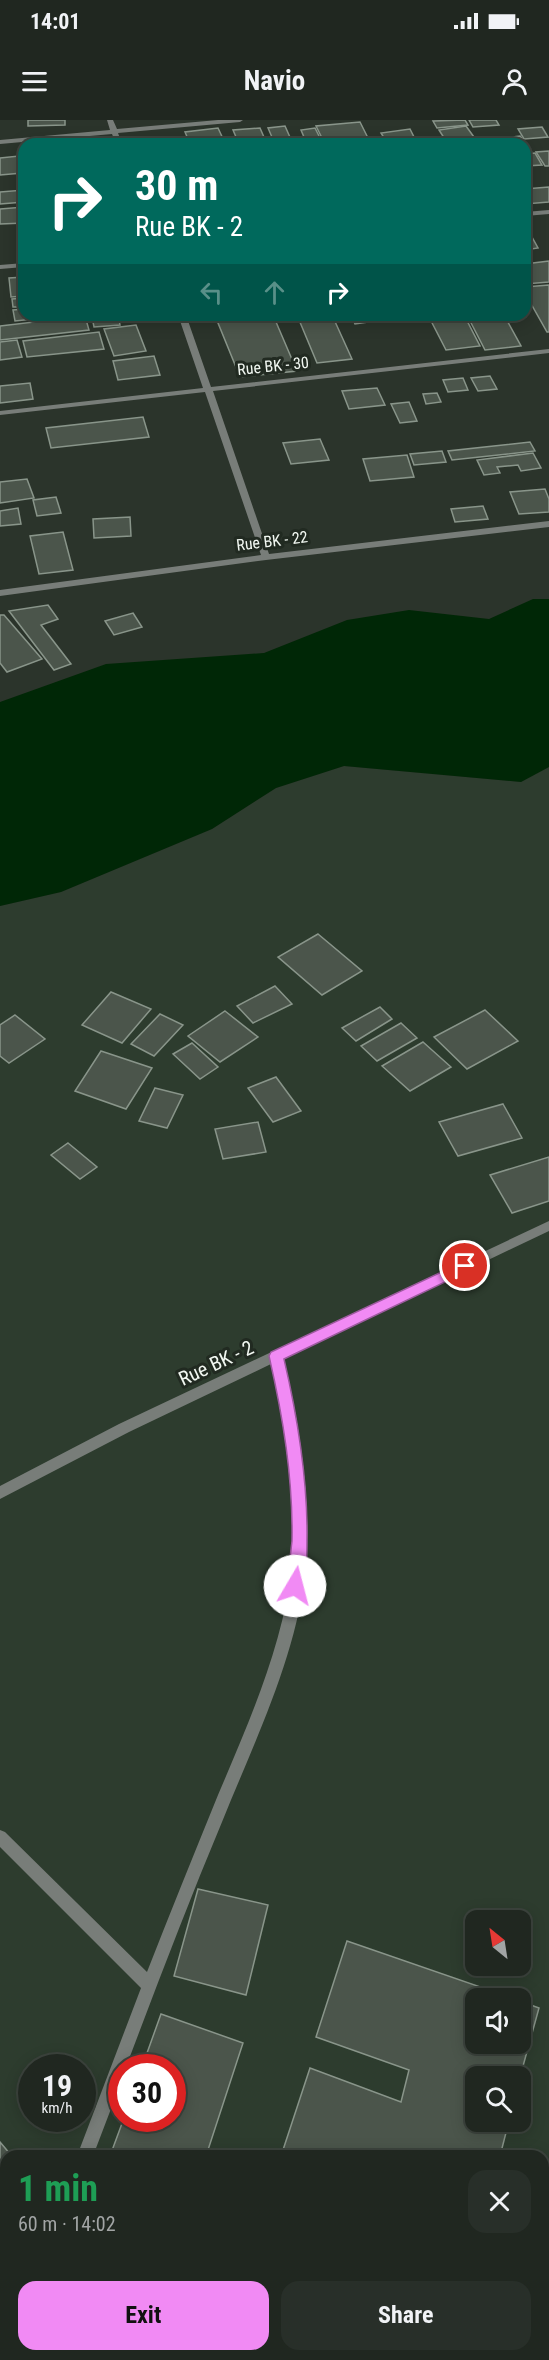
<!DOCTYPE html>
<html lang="en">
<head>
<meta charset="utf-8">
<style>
  :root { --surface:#202720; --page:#282f29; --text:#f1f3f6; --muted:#a2a5a5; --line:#3d443e; --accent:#f18af4 }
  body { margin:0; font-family:"Roboto Condensed",sans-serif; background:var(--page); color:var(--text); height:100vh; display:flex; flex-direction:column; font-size:22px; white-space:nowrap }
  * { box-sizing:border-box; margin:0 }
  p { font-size:20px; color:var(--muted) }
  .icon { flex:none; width:33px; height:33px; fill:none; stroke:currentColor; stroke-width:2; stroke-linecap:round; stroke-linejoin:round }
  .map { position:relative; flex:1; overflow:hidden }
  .drawer { position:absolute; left:0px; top:2030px; width:549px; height:212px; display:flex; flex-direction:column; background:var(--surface); border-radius:18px 18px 0 0; box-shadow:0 3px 15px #0003,0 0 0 2px var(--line) }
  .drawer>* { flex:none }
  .top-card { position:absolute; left:18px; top:18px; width:513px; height:183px; border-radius:18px; box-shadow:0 3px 15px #0003,0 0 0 2px var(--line); background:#00695c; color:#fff; overflow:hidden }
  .needle { width:39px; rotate:330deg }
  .tools { position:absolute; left:465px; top:1790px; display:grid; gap:12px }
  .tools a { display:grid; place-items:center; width:66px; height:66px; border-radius:12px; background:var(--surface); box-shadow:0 3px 15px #0003,0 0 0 2px var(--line); font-size:30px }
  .speed { position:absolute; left:18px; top:1934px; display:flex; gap:12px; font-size:30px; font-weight:700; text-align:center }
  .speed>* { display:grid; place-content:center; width:78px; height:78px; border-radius:50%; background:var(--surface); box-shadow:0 3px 15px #0003,0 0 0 2px var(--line); line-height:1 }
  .speed small { font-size:15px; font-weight:400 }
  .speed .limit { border:9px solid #d22; background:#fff; color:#111 }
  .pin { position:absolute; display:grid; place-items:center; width:51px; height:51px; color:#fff; margin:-26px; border:3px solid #fff; border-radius:50%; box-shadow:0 2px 6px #0007 }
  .me { position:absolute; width:66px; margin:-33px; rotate:8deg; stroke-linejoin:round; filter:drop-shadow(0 0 4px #0008) }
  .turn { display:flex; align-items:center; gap:21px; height:126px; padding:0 18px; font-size:27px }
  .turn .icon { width:78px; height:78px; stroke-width:2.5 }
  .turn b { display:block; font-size:42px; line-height:51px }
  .lanes { display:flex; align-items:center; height:57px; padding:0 18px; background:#0003; justify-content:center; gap:30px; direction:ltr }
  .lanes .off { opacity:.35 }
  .round { display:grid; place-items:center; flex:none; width:63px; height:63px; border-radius:18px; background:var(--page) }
  .head { display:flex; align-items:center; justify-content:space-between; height:102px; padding:0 18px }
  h1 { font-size:36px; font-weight:700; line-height:45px; color:#1e9e55 }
  .cta { display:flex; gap:12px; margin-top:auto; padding:12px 18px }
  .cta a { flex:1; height:69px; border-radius:18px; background:var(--accent); color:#111; font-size:24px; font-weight:700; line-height:69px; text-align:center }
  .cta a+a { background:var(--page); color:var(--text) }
  .status { display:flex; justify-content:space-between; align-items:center; height:42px; padding:0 30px; background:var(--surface); direction:ltr }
  .status svg { height:16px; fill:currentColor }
  header { display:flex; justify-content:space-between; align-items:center; height:78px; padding:0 18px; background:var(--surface); font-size:27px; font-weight:700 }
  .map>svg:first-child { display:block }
  .built { fill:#2d3c2e; fill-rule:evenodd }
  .water { fill:#002706 }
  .building { fill:#4b554b; stroke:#89958a; stroke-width:1.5 }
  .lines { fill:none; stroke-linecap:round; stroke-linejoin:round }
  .minor { fill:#787d79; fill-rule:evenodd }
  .route { fill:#f18af4; stroke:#9d5a9f; stroke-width:1.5 }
  .labels { text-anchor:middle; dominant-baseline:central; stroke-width:6; stroke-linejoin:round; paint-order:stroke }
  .far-street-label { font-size:16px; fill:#f1f7f1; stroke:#212a21 }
  .street-label { font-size:20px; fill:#f1f7f1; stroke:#212a21 }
</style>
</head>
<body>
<div class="status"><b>14:01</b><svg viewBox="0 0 49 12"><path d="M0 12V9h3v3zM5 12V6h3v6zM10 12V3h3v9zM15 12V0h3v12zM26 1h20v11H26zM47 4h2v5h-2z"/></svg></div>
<header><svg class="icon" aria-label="menu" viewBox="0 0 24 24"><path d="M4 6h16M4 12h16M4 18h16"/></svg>Navio<svg class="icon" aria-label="person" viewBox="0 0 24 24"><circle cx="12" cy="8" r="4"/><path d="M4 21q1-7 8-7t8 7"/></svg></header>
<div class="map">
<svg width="549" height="2240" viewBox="0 0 549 2240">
  <rect width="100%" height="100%" fill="#2b342b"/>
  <path class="built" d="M344 646 521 662 549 647V2240H0V786L61 772 212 709 276 668ZM476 1800H520V1845H476ZM476 1878H520V1923H476ZM32 1947H82V1998H32ZM122 1947H172V1998H122ZM476 1956H520V2001H476ZM6 2036H543V2235H6Z"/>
  <path class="water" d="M533 479H549V647L521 662 344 646 276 668 212 709 61 772 0 786V582L106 544 264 533 347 500 409 490 489 499Z"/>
  <g class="building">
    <path d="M28 0H65V5L28 6Z"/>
    <path d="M465 0 468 5 437 8 433 1Z"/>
    <path d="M469 0H496L499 5 473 7Z"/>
    <path d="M360 2 371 24H325L316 6Z"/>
    <path d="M285 6 293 24H275L268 8Z"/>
    <path d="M466 6 479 24H448L439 10Z"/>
    <path d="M542 7 548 17 524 19 518 9Z"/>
    <path d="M218 8 225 23 190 24 185 12Z"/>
    <path d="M260 8 267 24H239L233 10Z"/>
    <path d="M315 8 323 24H307L301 10Z"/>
    <path d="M410 9 414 17 386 21 381 13Z"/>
    <path d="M520 16 531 31H525V24H481L479 21Z"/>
    <path d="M416 19 419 24H381Z"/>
    <path d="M549 31V46H545L536 32Z"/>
    <path d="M535 33 542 45 525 46V34Z"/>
    <path d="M19 36 22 53 0 55V38Z"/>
    <path d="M549 67V82L525 84V69Z"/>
    <path d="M24 70V82L0 84V72Z"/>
    <path d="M24 87V103L0 104V89Z"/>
    <path d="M527 108 538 128 525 130V109Z"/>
    <path d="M549 141V162L525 164V144Z"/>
    <path d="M24 157V176L11 177 9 158Z"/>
    <path d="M549 165V212H547L525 173V167Z"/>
    <path d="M24 178V187H13L12 179Z"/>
    <path d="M24 189V195H52L53 197 15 201 13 190Z"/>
    <path d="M118 195 120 205 94 207 92 197Z"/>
    <path d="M240 195H273L297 251 240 257 216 198Z"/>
    <path d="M297 195H332L352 239 317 243Z"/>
    <path d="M351 195H396L397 198 355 204Z"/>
    <path d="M428 195H464L480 226 446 230Z"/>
    <path d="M467 195H504L521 226 485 230Z"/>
    <path d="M85 196 89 210 0 220V206Z"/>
    <path d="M136 205 146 231 114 236 104 209Z"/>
    <path d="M99 212 104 229 27 237 23 221Z"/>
    <path d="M17 220 22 237 0 240V222Z"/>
    <path d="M154 236 160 255 118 260 113 241Z"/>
    <path d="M490 256 497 269 478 271 471 258Z"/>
    <path d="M463 258 468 270 448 272 443 260Z"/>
    <path d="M30 263 33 279 0 283V266Z"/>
    <path d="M377 268 385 285 349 289 342 271Z"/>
    <path d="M437 273 441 282 426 284 423 274Z"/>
    <path d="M409 282 417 301 400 303 391 284Z"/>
    <path d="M143 297 149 317 51 328 46 308Z"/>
    <path d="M320 319 329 340 291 344 283 323Z"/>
    <path d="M530 322 535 331 452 340 448 331Z"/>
    <path d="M442 331 446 342 414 345 410 334Z"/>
    <path d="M533 333 541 348 521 351 518 345 497 347 500 353 484 355 477 340Z"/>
    <path d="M407 335 414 357 370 361 363 339Z"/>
    <path d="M27 359 34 378 0 383V362Z"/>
    <path d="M545 369 549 379V392L519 394 510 372Z"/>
    <path d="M56 377 61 393 37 396 33 380Z"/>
    <path d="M483 386 488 399 455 402 451 389Z"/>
    <path d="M18 388 21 404 0 406V391Z"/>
    <path d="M130 397 131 416 94 418 93 399Z"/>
    <path d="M63 412 73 450 39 454 30 416Z"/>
    <path d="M48 485 58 499 41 505 71 544 54 550 9 491Z"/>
    <path d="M133 493 142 507 114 515 105 501Z"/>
    <path d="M0 495H4L42 539 7 552 0 543Z"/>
    <path d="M318 814 362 851 322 875 278 837Z"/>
    <path d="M275 866 292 884 253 903 237 886Z"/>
    <path d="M111 872 151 889 122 923 82 905Z"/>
    <path d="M380 887 392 899 356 921 342 908Z"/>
    <path d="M485 890 518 921 467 949 434 917Z"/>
    <path d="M225 891 258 917 220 942 188 916Z"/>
    <path d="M160 894 183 905 154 936 131 924Z"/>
    <path d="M15 895 45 919 9 943 0 936V905Z"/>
    <path d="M401 903 417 918 377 941 361 926Z"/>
    <path d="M423 922 451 947 410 971 382 946Z"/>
    <path d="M192 923 218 947 200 959 173 934Z"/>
    <path d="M101 931 152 948 126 989 75 971Z"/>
    <path d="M276 957 301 991 273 1002 248 968Z"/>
    <path d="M155 968 183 975 167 1008 139 1001Z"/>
    <path d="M503 984 522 1018 458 1036 439 1002Z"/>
    <path d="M258 1002 266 1032 223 1039 215 1009Z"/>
    <path d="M68 1023 97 1047 80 1059 51 1035Z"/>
    <path d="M549 1037V1081L512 1093 490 1055Z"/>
    <path d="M198 1769 268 1785 246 1875 174 1856Z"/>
    <path d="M347 1821 512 1878H476V1923H520V1881L539 1888 520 1957 476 1956V2001H509L500 2036H281L310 1948 401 1982 409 1950 316 1917Z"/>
    <path d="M161 1894 243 1923 206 2036H110L124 1998H172V1947H142Z"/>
    <path d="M0 2022 11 2035 6 2036V2040L0 2045Z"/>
    <path d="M36 2235H133L131 2240H34Z"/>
  </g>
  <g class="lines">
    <g class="minor">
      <path d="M107 0H113L117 9 218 0H243L240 2 118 13 122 24H116L112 14 0 24V20L110 10Z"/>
      <path d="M549 90V94L525 96V92Z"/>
      <path d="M24 143V147L0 149V145Z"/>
      <path d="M178 195H186L211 267 549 229V233L213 271 269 434 549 401V407L266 440 0 476V470L261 435 205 272 0 295V291L203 268Z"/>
      <path d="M549 1101V1111L283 1238C298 1306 312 1375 306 1445 298 1534 255 1620 222 1702 188 1783 157 1865 126 1947H122V1960L93 2036H77L141 1868 0 1727V1710L5 1712 147 1852C170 1793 194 1734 218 1675 249 1602 283 1526 292 1446 300 1378 286 1310 271 1244L129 1312 0 1379V1366L119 1304Z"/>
      <path d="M6 2228V2235H19L17 2240H0Z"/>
    </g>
  </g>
  <path class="route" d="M465 1141 472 1146 470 1150 284 1239C298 1299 308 1359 307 1421 307 1438 307 1456 300 1471L295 1473 289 1471C286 1465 291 1431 292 1421 293 1357 283 1297 269 1236L271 1232Z"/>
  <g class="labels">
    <g class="far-street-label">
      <text transform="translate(273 246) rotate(-6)">Rue BK - 30</text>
      <text transform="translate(272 421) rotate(-7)">Rue BK - 22</text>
    </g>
    <g class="street-label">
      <text transform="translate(216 1243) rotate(-25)">Rue BK - 2</text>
    </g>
  </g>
</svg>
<div class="tools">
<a><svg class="needle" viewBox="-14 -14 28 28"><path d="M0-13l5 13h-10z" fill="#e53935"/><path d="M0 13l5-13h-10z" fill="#a2a5a5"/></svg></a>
<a><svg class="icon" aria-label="sound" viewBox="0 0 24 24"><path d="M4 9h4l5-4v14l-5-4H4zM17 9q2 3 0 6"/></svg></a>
<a><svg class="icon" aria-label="search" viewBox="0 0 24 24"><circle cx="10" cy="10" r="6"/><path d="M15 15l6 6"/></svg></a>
</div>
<div class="speed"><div>19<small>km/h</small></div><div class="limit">30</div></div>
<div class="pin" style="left:465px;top:1146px;background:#d93025"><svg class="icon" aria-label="arrive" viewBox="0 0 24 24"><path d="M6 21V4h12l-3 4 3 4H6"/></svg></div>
<svg class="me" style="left:295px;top:1466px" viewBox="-20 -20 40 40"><circle r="19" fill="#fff"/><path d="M0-13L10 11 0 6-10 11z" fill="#f18af4"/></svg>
<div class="top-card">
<div class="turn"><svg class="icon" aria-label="right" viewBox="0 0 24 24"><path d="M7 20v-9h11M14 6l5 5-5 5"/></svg><div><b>30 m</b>Rue BK - 2</div></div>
<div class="lanes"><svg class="icon off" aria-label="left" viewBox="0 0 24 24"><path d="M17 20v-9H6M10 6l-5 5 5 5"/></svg><svg class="icon off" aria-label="ahead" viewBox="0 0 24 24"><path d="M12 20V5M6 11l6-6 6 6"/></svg><svg class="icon" aria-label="right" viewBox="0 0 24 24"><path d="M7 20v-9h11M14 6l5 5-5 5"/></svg></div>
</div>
<section class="drawer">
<div class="head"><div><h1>1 min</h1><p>60 m · 14:02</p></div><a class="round"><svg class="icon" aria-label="close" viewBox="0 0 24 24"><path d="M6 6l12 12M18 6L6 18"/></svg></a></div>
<div class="cta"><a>Exit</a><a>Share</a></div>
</section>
</div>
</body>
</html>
